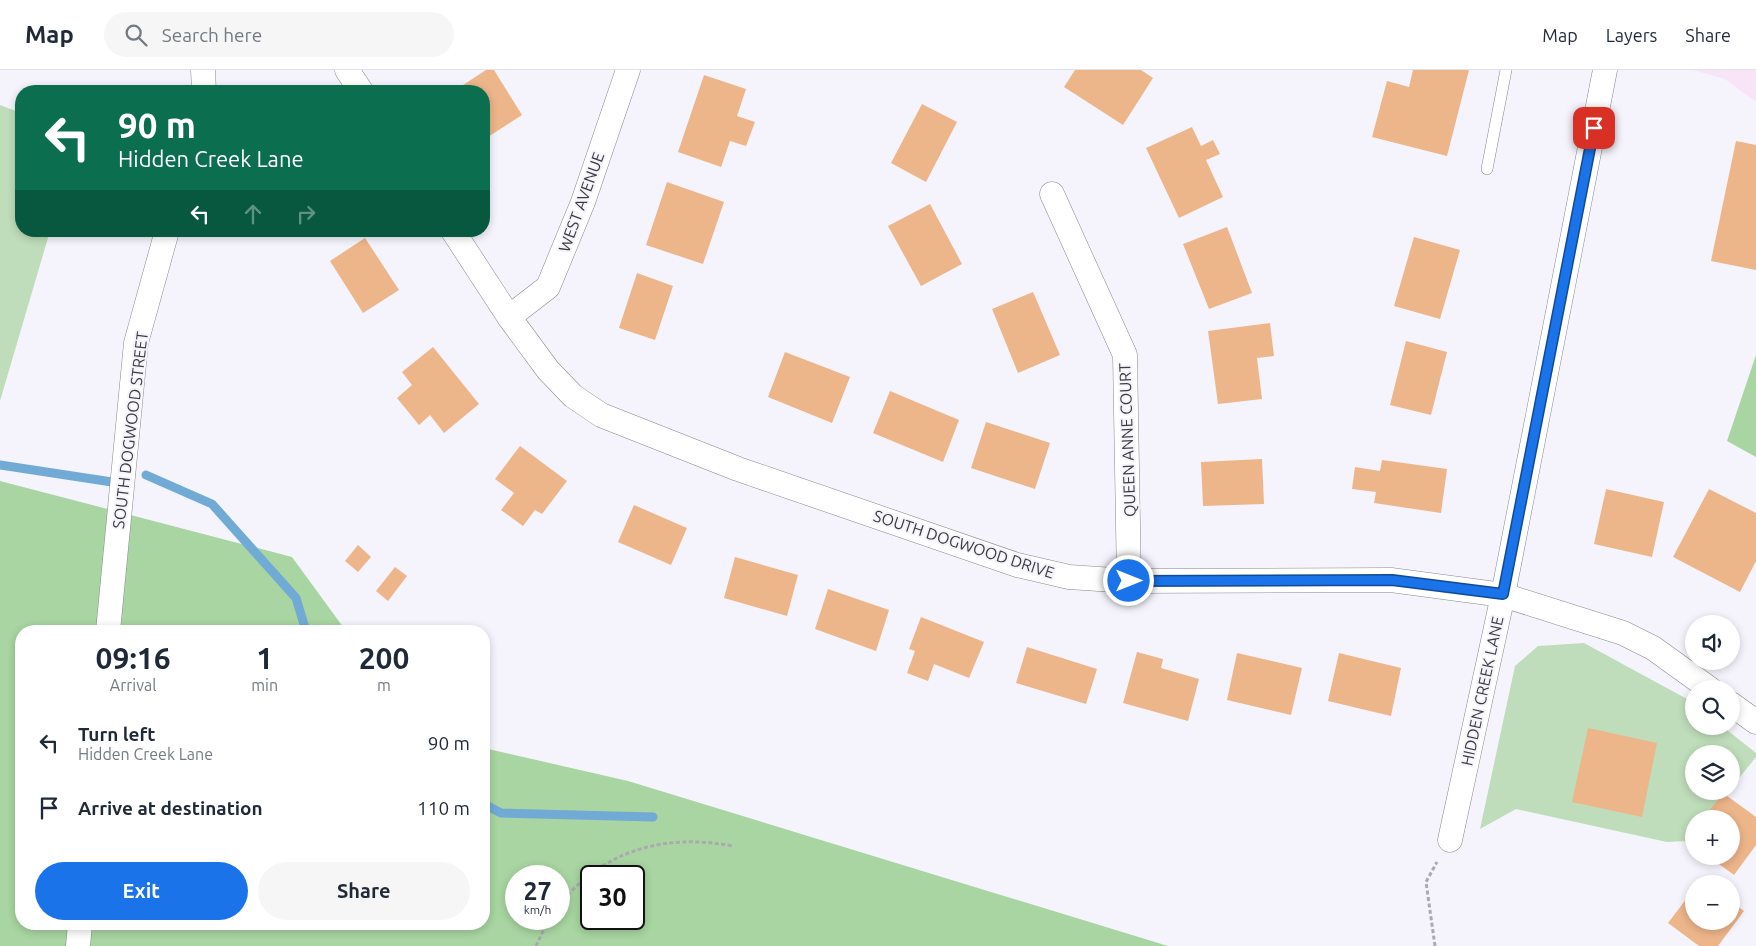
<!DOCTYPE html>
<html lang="en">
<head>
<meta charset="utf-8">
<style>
  :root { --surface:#fff; --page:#f6f6f7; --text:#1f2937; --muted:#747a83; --line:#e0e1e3; --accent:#1a73e8 }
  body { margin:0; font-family:Ubuntu,sans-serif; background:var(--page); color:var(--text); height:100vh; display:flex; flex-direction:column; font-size:19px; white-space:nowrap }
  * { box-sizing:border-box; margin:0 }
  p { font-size:16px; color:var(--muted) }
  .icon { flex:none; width:28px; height:28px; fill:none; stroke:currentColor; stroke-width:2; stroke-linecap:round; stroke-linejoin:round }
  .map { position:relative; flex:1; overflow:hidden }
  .details { position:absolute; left:15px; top:555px; width:475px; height:305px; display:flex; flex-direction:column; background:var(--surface); border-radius:20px; box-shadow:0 2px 8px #0003 }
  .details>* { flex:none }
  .banner { position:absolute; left:15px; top:15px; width:475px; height:152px; border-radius:20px; box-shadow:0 2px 8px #0003; background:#0b6e4f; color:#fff; overflow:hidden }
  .buttons { position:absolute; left:1685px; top:545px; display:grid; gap:10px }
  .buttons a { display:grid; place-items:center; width:55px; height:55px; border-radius:50%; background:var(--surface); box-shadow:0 2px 8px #0003; font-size:25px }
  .speed { position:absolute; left:505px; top:795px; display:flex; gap:10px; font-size:25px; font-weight:700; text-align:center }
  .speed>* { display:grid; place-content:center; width:65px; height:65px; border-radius:50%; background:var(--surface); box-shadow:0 2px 8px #0003; line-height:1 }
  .speed small { font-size:12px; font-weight:400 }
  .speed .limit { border:2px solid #111; border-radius:8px; background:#fff; color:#111 }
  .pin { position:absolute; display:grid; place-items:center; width:42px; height:42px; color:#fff; margin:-21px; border-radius:10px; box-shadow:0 2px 8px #0006 }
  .me { position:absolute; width:55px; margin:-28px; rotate:90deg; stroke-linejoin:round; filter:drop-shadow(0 0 4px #0008) }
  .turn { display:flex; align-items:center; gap:18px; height:105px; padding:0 20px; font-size:22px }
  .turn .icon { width:65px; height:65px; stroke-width:2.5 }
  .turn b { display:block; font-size:35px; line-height:42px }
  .lanes { display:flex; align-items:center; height:48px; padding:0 20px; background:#0003; justify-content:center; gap:25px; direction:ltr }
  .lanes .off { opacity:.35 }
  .eta { display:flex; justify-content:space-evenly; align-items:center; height:85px; text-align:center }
  .eta b { font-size:30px; font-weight:700; line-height:35px }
  .button { display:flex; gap:10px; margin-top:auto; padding:10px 20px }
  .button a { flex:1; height:58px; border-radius:30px; background:var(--accent); color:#fff; font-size:20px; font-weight:700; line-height:58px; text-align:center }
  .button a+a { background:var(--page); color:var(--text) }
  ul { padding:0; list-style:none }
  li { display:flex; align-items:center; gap:15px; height:65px; padding:0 20px }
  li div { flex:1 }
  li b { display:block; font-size:19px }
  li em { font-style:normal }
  header { display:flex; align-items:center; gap:30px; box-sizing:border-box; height:70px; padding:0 25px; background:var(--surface); border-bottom:1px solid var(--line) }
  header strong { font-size:24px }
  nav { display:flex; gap:28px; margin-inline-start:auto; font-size:18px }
  .search { width:350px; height:45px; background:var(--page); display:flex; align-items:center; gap:12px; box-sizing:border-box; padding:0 18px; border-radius:28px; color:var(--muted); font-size:19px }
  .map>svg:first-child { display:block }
  .commercial { fill:#f7e4f6 }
  .green { fill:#bfddba }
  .forest { fill:#a8d5a1; fill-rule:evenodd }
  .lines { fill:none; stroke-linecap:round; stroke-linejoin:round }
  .stream { stroke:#71abd5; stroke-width:9 }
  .building { fill:#edb58a }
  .service-casing { stroke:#88888f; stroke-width:12 }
  .minor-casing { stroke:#88888f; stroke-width:25 }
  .path { stroke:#aaa9af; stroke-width:3; stroke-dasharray:4 2.5; stroke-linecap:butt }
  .service { stroke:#fff; stroke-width:11 }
  .minor { stroke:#fff; stroke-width:24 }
  .route-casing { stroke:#114b97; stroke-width:12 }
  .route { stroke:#1a73e8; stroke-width:9 }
  .labels { text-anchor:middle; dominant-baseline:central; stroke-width:4; stroke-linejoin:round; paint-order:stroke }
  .street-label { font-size:16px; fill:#3c3c3f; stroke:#f5f4fc }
</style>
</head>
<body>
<header>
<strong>Map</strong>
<div class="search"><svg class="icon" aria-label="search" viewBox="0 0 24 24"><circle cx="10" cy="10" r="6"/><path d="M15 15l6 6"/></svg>Search here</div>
<nav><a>Map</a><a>Layers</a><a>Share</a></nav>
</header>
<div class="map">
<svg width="1756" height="876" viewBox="0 0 1756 876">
  <rect width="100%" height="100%" fill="#f5f4fc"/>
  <path class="commercial" d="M1693 0H1756V32L1725 9Z"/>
  <g class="green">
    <path d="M0 35 21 43V161H50L0 331Z"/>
    <path d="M1584 573 1687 629 1694 634V656H1722L1756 683V687L1731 718V684H1694V721H1728L1706 749H1694V763L1687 771 1667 772 1516 739 1480 759 1515 596 1538 576Z"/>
  </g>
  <g class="forest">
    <path d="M1756 285V387L1727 371Z"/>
    <path d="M0 411 292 487 346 561H21V854H484V678L628 711 1168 876H0ZM516 806H559V849H516ZM591 806H634V849H591Z"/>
  </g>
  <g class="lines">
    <g class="stream">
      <path d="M0 395 112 412"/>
      <path d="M146 405 212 434 296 528 306 561"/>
      <path d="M484 734 501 743 653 747"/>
    </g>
  </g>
  <g class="building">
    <path d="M486 0H494L522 45 488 67 484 60V21H458L457 19Z"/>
    <path d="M1075 0H1141L1153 8 1123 55 1064 17Z"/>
    <path d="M1413 0H1469L1447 86 1372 67 1387 11 1409 17Z"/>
    <path d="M704 5 746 19 737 46 755 52 746 76 730 71 721 97 678 82Z"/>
    <path d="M922 34 957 52 926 112 891 93Z"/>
    <path d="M1192 57 1201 76 1213 70 1220 84 1206 90 1223 127 1179 148 1146 78Z"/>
    <path d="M1736 71 1756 75V200L1711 191Z"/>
    <path d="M667 112 724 132 703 194 646 175Z"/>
    <path d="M930 134 962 194 921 216 888 156Z"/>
    <path d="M1227 157 1252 223 1209 239 1183 174Z"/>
    <path d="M1414 167 1460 180 1440 249 1394 236Z"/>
    <path d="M365 168 399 220 363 243 330 191Z"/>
    <path d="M637 203 673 216 655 270 619 258Z"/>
    <path d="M1033 222 1060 285 1018 303 992 239Z"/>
    <path d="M1270 253 1274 286 1257 288 1262 329 1218 334 1208 261Z"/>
    <path d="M1406 271 1447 282 1431 345 1390 335Z"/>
    <path d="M433 277 479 334 444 363 430 345 419 355 397 328 412 315 402 302Z"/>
    <path d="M785 282 850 307 832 353 768 327Z"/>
    <path d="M890 321 959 350 943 392 873 363Z"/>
    <path d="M986 352 1050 373 1035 419 971 398Z"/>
    <path d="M520 376 567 411 542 444 535 440 523 456 501 440 514 423 495 409Z"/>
    <path d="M1262 389 1264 434 1203 436 1201 392Z"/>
    <path d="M1382 390 1447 399 1441 443 1374 433 1376 422 1352 419 1355 397 1380 401Z"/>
    <path d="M1606 419 1664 432 1652 487 1594 474Z"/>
    <path d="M1709 419 1756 443V491L1740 522 1673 487Z"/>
    <path d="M634 435 687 458 671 495 618 472Z"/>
    <path d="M358 475 371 487 358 502 345 491Z"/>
    <path d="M735 487 798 505 787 546 724 528Z"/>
    <path d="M395 497 407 506 388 531 376 521Z"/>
    <path d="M828 519 889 540 876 581 815 559Z"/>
    <path d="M921 547 984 572 969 608 934 594 928 611 907 603 915 581 909 579Z"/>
    <path d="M1027 577 1097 599 1086 634 1016 613Z"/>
    <path d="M1137 582 1163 589 1161 598 1199 609 1188 651 1123 633Z"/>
    <path d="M1237 583 1302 598 1291 645 1227 630Z"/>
    <path d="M1339 583 1401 598 1391 646 1328 631Z"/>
    <path d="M1588 658 1657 673 1642 747 1572 732Z"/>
    <path d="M1723 723 1756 747V775L1734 805 1708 786H1731V749H1703Z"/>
    <path d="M1694 819V851H1731V831L1744 841 1718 876H1699L1668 853Z"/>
  </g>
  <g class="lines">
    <defs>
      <path id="service" d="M1487 99 1506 0"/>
      <g id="minor">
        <path d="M203 0 204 21"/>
        <path d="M347 0 361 21"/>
        <path d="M1052 124 1125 285 1129 511"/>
        <path d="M453 161 509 247 548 300 573 326 601 345 738 399 1017 495 1069 507 1129 511 1391 510 1503 525 1623 563 1653 578 1710 619"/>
        <path d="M509 247 548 217 583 132 628 0"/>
        <path d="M108 561 136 273 167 161"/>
        <path d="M1731 634 1756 652"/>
        <path d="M1450 770 1503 525 1605 0"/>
        <path d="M78 876 80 854"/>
      </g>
    </defs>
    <use href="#service" class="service-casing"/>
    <use href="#minor" class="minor-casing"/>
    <g class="path">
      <path d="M559 835C604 780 664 763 733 776"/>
      <path d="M536 876 549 849"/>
      <path d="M1435 876 1426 812 1437 792"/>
    </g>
    <use href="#service" class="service"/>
    <use href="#minor" class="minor"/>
  </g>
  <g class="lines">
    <defs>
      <path id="route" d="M1129 511 1392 510 1503 524 1594 58"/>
    </defs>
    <use href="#route" class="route-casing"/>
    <use href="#route" class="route"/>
  </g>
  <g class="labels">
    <g class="street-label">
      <text transform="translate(581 132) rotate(-70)">WEST AVENUE</text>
      <text transform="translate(130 360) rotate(-83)">SOUTH DOGWOOD STREET</text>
      <text transform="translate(1127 370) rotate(-92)">QUEEN ANNE COURT</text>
      <text transform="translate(964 474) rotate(18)">SOUTH DOGWOOD DRIVE</text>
      <text transform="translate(1482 621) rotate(-78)">HIDDEN CREEK LANE</text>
    </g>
  </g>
</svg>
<div class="buttons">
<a><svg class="icon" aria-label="sound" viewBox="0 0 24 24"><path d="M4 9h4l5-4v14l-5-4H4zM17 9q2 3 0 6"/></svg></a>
<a><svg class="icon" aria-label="search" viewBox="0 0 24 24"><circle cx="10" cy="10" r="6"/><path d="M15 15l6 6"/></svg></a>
<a><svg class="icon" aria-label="layers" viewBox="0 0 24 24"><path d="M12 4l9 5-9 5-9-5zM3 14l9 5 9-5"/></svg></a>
<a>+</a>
<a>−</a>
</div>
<div class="speed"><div>27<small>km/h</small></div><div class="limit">30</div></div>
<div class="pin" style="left:1594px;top:58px;background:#d93025"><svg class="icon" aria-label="arrive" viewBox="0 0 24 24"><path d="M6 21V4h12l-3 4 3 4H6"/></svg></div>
<svg class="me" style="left:1129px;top:511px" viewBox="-20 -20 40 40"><circle r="17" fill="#1a73e8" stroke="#fff" stroke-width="3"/><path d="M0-11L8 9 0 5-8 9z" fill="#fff"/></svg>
<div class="banner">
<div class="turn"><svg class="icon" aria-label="left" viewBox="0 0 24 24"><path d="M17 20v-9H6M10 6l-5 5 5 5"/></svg><div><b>90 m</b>Hidden Creek Lane</div></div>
<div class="lanes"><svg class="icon" aria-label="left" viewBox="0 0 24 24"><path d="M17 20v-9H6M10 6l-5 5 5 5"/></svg><svg class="icon off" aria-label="ahead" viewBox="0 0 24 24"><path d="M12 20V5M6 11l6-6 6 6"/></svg><svg class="icon off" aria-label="right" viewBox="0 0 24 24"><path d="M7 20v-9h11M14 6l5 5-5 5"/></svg></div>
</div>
<section class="details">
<div class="eta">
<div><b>09:16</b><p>Arrival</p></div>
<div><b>1</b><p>min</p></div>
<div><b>200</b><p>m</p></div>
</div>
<ul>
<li><svg class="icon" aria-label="left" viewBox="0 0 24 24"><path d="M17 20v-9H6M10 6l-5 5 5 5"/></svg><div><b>Turn left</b><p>Hidden Creek Lane</p></div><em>90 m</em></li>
<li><svg class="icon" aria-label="arrive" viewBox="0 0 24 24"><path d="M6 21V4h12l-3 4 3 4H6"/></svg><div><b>Arrive at destination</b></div><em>110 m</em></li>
</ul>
<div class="button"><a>Exit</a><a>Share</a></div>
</section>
</div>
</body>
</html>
